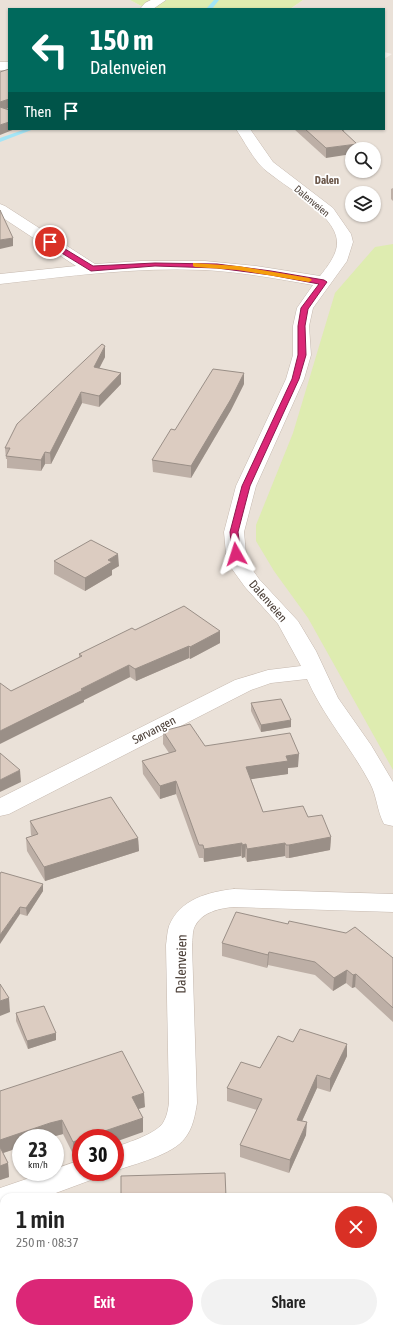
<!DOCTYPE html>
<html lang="en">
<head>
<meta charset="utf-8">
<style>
  :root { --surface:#fff; --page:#f2f2f2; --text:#222; --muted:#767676; --accent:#db2777 }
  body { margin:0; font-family:"Asap Condensed",sans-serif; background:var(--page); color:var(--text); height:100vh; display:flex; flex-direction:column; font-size:15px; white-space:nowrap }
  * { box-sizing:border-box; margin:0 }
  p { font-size:13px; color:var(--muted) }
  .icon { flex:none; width:22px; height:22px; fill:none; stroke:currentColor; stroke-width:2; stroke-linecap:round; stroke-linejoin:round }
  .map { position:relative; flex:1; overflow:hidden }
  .sheet { position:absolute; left:0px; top:1193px; width:393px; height:140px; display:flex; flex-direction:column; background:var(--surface); border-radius:12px 12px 0 0; box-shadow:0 1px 3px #0004 }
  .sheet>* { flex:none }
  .top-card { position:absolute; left:8px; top:8px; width:377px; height:122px; border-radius:0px; box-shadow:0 1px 3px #0004; background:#00695c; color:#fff; overflow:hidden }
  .buttons { position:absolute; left:345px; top:142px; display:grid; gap:8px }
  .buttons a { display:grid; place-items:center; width:36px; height:36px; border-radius:50%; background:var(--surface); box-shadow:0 1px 3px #0004; font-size:20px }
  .speed { position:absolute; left:12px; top:1129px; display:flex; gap:8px; font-size:20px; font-weight:700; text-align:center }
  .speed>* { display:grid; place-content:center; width:52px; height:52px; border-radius:50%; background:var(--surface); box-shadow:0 1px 3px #0004; line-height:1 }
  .speed small { font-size:10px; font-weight:400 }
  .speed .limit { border:6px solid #d22; background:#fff; color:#111 }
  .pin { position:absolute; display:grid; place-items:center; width:34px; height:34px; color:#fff; margin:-17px; border:2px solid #fff; border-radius:50%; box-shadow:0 1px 4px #0007 }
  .me { position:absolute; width:44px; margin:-22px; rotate:354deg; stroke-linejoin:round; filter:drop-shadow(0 0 3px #0008) }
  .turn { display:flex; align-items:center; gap:14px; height:84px; padding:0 16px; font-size:18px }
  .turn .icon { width:52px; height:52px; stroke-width:2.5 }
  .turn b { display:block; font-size:28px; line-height:34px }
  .then { display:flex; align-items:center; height:38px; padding:0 16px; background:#0003; gap:8px; font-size:15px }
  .round { display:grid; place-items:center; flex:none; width:42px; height:42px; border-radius:21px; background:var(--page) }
  .headline { display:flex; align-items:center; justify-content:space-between; height:68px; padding:0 16px }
  h1 { font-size:24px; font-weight:600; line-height:30px }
  .primary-button { display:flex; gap:8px; margin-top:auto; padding:8px 16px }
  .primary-button a { flex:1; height:46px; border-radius:24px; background:var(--accent); color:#fff; font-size:16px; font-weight:600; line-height:46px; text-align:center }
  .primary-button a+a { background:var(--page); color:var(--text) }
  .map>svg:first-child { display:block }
  .residential { fill:#eae1d8; fill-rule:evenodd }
  .green { fill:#deecb0 }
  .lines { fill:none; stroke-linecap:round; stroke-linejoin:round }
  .stream { fill:#a3e5f6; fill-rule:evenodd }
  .street-casing { stroke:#c5b8ae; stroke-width:1 }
  .street { fill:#fff; fill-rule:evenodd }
  .wall { fill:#bdafa6 }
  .shaded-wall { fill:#9a8f87 }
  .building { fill:#dcccc1; stroke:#9a8f87 }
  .route { fill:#db2777; stroke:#8e194d }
  .slow { fill:#f59e0b }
  .labels { text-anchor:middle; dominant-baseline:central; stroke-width:3.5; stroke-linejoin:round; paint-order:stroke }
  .far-street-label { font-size:10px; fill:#4b3f37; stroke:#fff }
  .far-neighbourhood-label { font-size:11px; font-weight:bold; fill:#6e5a4d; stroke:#fff }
  .street-label { font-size:12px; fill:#4b3f37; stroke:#fff }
  .near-street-label { font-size:14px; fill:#4b3f37; stroke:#fff }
</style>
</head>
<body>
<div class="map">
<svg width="393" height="1333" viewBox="0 0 393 1333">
  <rect width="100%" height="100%" fill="#f6f0ea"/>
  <path class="residential" d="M0 0H130L147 9H9V129H384V59L392 54 384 52V9H290L303 0H393V1333H0ZM352 149H374V171H352ZM352 193H374V215H352ZM21 1138H55V1172H21ZM81 1138H115V1172H81ZM4 1197H389V1329H4Z"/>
  <g class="green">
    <path d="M130 0H303L290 9H147Z"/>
    <path d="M393 244V770L308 618 274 571 256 541V525L293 433 335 293 375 247Z"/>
  </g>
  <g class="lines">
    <g class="stream">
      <path d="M214 0H219L212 9H206Z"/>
      <path d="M26 129H34L0 142V138Z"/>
    </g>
    <defs>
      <g id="street">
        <path d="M151 0H166L153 9H140L145 3Z"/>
        <rect x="0" y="62" width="9" height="8"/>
        <path d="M236 129H250L273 162 333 208 351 234 353 242 347 261 313 308 309 326 311 355 304 379 256 486 244 532 246 554 252 569 259 579 298 621 316 651 338 698 371 745 393 782V826L384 824C377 811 377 796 370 783 351 747 323 716 307 679L271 683 251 690 9 814 0 816V798L235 680 268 670 301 666 278 624 245 587 232 569 226 554 224 532 236 486 286 379 293 355V326L297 308 313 285C278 279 242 272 205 270 136 267 68 276 0 284V274L76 266 0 216V204L5 206 95 264 141 261H205L256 266 320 276C327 267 338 254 337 241 335 214 284 186 264 169 254 160 244 141 236 129Z"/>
        <path d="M234 889 393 894V912L234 907C220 908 202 912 195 926 192 931 193 939 192 945L197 1103C195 1115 193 1128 185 1138 173 1155 134 1164 115 1171V1147C127 1143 159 1133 164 1121 167 1116 168 1109 169 1103L166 945C167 939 167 932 169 926 180 899 208 892 234 889Z"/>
        <path d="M81 1160V1172H96L91 1180 45 1197H4V1207L0 1206V1188L47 1172H55V1169Z"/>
      </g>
    </defs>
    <use href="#street" class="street-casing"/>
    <use href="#street" class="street"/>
  </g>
  <g class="wall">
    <path d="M294 129H344V132L326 158Z"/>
    <path d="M393 188V201L391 199V189Z"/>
    <path d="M105 346V357L99 369 121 384 99 407 82 403 51 464H45L41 471 7 468V459H6L5 448Z"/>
    <path d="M244 384 231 410 191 478 153 472 152 460 175 430Z"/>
    <path d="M54 561 119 566 112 570V575L85 591 54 574Z"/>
    <path d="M135 630 220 643 190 659 189 658 136 681 130 677 84 700V702L11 691 79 658V654Z"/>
    <path d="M251 703 291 727 261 732 251 711Z"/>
    <path d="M163 731 205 746 298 767 288 768V774L251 779 263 812 308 817 331 837 330 850 289 858H286L285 856 247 862 245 857 242 858 241 856 204 862 203 858H199L176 794 160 799 143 774 142 761 169 753 163 744Z"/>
    <path d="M30 821 138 838 139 851 45 881 27 851 26 838 32 836 31 835Z"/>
    <path d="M0 874 43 891 27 916 20 914Z"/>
    <path d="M222 943 393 958V1022L355 987 352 988 346 983 333 991 315 975 268 965 267 968 222 956Z"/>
    <path d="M16 1013 56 1040 28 1049 16 1021Z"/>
    <path d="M293 1042 347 1056 330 1092 317 1088 302 1121 306 1135 289 1173 240 1157V1145L257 1110 227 1101V1088L260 1068Z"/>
    <path d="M0 1091 145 1107 138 1109 143 1118V1132L81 1138V1153L74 1156 63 1134 51 1137 3 1153 8 1163 9 1177 0 1180Z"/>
  </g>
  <g class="shaded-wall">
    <path d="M9 99V108L0 111V102Z"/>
    <path d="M9 122V129H15L0 135V125Z"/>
    <path d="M357 144V149H352V154L326 158V148Z"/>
    <path d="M13 238V246L0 249V240Z"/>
    <path d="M105 346V357L94 378V367Z"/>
    <path d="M121 373V384L99 407V396Z"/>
    <path d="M244 373V384L231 410 191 478V466Z"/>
    <path d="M81 392 82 403 51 464 50 453Z"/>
    <path d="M45 452V464L41 471V460Z"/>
    <path d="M118 554 119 566 112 570V575L85 591V578L108 560Z"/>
    <path d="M220 631V643L190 659V647Z"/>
    <path d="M189 646V658L136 681 135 669Z"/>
    <path d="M129 665 130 677 84 700V702L0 744V731L81 689Z"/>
    <path d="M291 720V727L261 732V725Z"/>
    <path d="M299 754 298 767 288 768V774L246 780V767L286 756Z"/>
    <path d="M20 770 21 782 0 792V780Z"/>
    <path d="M176 781V794L160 799V786Z"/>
    <path d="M331 837 330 850 289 858V845Z"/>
    <path d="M138 838 139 851 45 881 44 867Z"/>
    <path d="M242 843 241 856 204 862V849Z"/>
    <path d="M285 843V856L247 862V849Z"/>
    <path d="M246 844 245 857 242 858V845Z"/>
    <path d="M43 884V891L27 916 26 908Z"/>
    <path d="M20 907V914L0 944V935Z"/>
    <path d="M269 952 268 965 267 968 268 955Z"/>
    <path d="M347 970 346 983 333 991 334 978Z"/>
    <path d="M356 974 355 987 352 988 353 975Z"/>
    <path d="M9 998 10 1012 0 1016V1001Z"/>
    <path d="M56 1033V1040L28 1049 27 1041Z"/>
    <path d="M347 1044V1056L330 1092V1079Z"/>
    <path d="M317 1075V1088L297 1132V1120Z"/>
    <path d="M144 1093 145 1107 132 1111V1097Z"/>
    <path d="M143 1118V1132L115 1142V1138H84Z"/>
    <path d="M62 1120 63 1134 48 1138H21V1147L0 1154V1140L50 1123Z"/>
    <path d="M307 1122 306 1135 289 1173 290 1160Z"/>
    <path d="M81 1139V1153L74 1156 73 1142Z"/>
    <path d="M8 1163 9 1177 0 1180V1166Z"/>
  </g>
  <g class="building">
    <path d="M9 69V99L0 102V72Z"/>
    <path d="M0 107 9 110V122L0 125Z"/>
    <path d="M305 129H341L357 144 326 148Z"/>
    <path d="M0 210 13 238 0 240Z"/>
    <path d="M102 344 105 346 94 367 121 373 99 396 81 392 50 453 45 452 41 460 6 456 10 448H5L17 424Z"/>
    <path d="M213 369 244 373 231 399 191 466 152 460 171 429 175 430Z"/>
    <path d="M91 540 118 554 108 560 112 562 85 578 54 561Z"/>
    <path d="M184 606 220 631 190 647 189 646 135 669 129 665 81 689 83 690 0 731V683L11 691 82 656 79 654 132 628 135 630Z"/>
    <path d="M281 699 291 720 261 725 251 703Z"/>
    <path d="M190 724 205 746 290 733 299 754 286 756 288 761 246 767 263 812 303 806 308 817 322 815 331 837 289 845H286L285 843 247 849 246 844 242 845V843L204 849 203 845H199L176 781 160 786 142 761 176 751 163 731Z"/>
    <path d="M0 753 20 770 0 780Z"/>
    <path d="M111 797 138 838 44 867 26 838 38 834 30 821Z"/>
    <path d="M1 872 43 884 26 908 20 907 0 935V874Z"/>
    <path d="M236 912 288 924 289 921 346 933 355 927 393 958V1008L356 974 353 975 347 970 334 978 315 962 269 952 268 955 222 943Z"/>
    <path d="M0 984 9 998 0 1001Z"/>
    <path d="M44 1006 56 1033 27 1041 16 1013Z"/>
    <path d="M300 1029 347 1044 330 1079 317 1075 297 1120 307 1122 290 1160 240 1145 262 1099 227 1088 241 1062 260 1068 278 1036 293 1042Z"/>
    <path d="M122 1051 144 1093 132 1097 143 1118 84 1138H81V1139L73 1142 62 1120 50 1123 0 1140V1091Z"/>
    <path d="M0 1147 8 1163 0 1166Z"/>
    <path d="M225 1173 226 1197H121V1176Z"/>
    <path d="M66 1329H93L94 1333H56V1331Z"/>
  </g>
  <path class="route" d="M47 241H52L93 266 155 263 217 264 271 271 324 280 327 282 308 309 305 326 306 355 299 379 250 486 238 532 241 554 239 555H233L232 554 230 532 242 486 292 379 298 355V326L301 308 319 284 271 275 217 268 155 266 91 271 47 244Z"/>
  <path class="slow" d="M193 263 238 266 309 278 312 280 309 282 238 270 195 267 193 266Z"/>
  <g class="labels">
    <g class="far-street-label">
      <text transform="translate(312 201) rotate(40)">Dalenveien</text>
    </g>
    <g class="far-neighbourhood-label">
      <text x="327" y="180">Dalen</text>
    </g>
    <g class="street-label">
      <text transform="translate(268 601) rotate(49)">Dalenveien</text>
      <text transform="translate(154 730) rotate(-27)">Sørvangen</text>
    </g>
    <g class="near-street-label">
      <text transform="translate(181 964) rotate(-89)">Dalenveien</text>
    </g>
  </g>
</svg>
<div class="buttons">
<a><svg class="icon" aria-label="search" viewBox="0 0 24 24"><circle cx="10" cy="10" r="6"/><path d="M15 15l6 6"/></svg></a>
<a><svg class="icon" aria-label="layers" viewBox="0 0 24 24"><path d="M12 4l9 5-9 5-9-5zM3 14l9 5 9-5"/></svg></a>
</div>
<div class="speed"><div>23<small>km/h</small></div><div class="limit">30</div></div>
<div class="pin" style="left:50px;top:242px;background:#d93025"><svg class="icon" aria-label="arrive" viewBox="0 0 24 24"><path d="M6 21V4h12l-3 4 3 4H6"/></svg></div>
<svg class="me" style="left:236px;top:554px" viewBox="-20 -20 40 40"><path d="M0-17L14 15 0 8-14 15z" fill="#db2777" stroke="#fff" stroke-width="4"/></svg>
<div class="top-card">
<div class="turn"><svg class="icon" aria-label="left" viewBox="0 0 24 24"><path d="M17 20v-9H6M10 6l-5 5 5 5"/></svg><div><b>150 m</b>Dalenveien</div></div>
<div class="then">Then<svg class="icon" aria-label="arrive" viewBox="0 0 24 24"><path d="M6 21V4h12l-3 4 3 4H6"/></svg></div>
</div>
<section class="sheet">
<div class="headline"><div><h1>1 min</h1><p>250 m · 08:37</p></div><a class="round" style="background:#d93025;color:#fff"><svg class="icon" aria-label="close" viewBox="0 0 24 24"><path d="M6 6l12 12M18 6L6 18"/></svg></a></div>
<div class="primary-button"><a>Exit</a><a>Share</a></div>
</section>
</div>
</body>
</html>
